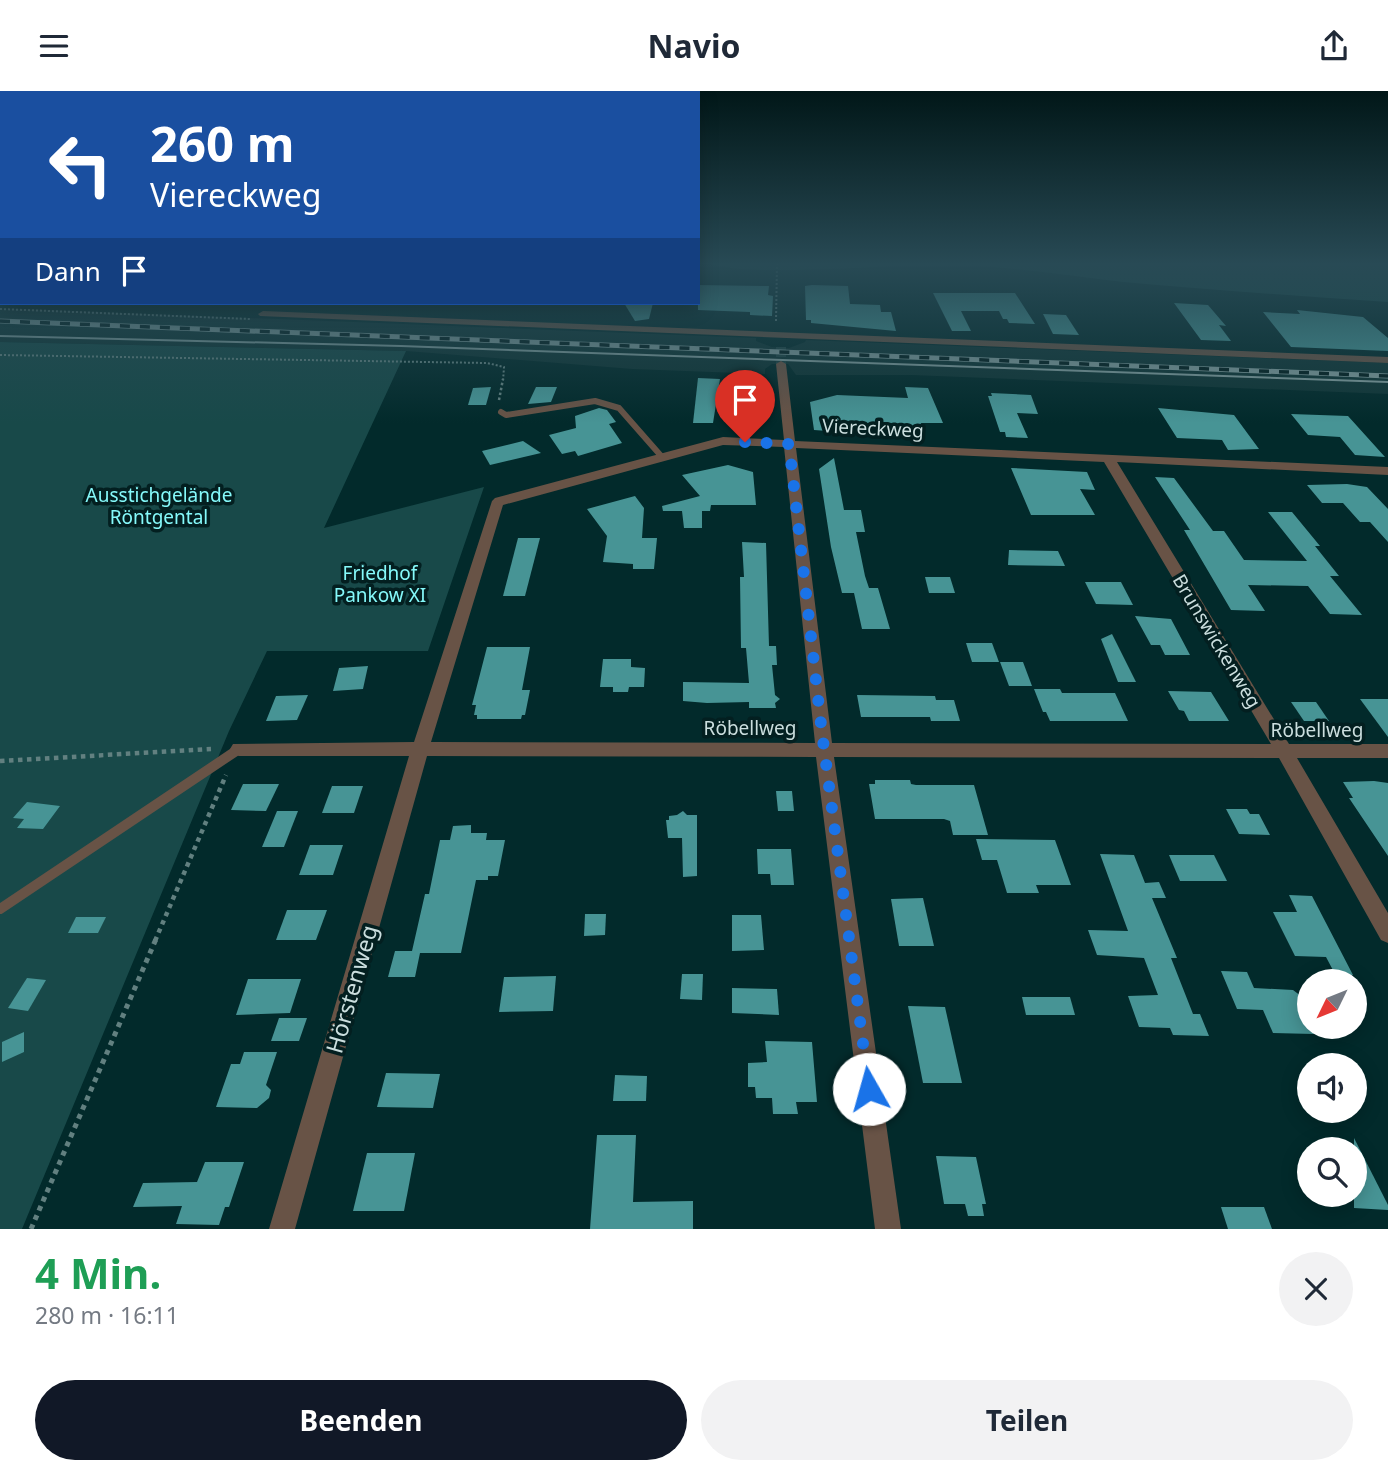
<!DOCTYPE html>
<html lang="de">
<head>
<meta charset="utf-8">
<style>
  :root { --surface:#fff; --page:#f2f2f3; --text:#1f2937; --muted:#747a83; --accent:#111827 }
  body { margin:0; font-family:"Noto Sans",sans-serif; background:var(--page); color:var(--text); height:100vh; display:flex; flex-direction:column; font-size:26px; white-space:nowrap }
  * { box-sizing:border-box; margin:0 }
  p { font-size:23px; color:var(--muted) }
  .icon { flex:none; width:38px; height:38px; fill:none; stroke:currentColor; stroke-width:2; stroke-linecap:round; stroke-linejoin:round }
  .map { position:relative; height:1138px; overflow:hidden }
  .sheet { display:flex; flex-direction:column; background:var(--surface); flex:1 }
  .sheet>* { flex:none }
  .guide { position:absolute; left:0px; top:0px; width:700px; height:214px; box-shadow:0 4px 18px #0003; background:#1a4fa0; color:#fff; overflow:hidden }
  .needle { width:46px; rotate:227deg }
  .fabs { position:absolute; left:1297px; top:878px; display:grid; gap:14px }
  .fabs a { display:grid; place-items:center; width:70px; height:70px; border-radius:50%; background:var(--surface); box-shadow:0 4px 18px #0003; font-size:35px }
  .pin { position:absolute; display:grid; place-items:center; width:60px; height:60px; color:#fff; margin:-72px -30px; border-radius:50% 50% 50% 0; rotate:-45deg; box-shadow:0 0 7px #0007 }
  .pin .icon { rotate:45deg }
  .me { position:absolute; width:77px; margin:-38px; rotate:353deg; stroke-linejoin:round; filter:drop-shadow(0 0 5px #0008) }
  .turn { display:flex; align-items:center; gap:24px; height:147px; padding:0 35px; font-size:32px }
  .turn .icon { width:91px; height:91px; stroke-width:2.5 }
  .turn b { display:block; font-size:49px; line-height:60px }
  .then { display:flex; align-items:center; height:66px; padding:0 35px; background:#0003; gap:14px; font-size:26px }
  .round { display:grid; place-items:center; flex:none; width:74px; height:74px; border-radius:37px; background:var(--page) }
  .summary { display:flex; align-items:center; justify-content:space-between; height:119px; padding:0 35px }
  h1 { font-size:42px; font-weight:700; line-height:52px; color:#1e9e55 }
  .cta { display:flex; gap:14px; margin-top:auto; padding:14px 35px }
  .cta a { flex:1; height:80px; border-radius:42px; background:var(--accent); color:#fff; font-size:28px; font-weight:700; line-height:80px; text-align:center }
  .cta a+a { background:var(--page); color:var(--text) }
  header { display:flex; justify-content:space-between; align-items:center; height:91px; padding:0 35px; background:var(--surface); font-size:32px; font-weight:700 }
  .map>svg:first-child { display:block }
  .built { fill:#103536 }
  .green { fill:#184949 }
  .building { fill:#479495 }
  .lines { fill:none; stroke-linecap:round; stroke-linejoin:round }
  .minor-tunnel { stroke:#204546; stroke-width:10; stroke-dasharray:10 4.5; stroke-linecap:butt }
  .path-far3 { stroke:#628080; stroke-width:2; stroke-dasharray:2 2; stroke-linecap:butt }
  .path-far2 { stroke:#628080; stroke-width:2.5; stroke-dasharray:2.5 2.5; stroke-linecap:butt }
  .path-far1 { stroke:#628080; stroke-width:4.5; stroke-dasharray:4.5 4.5; stroke-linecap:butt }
  .path { stroke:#628080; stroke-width:5; stroke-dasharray:5 5; stroke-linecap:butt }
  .service-far1 { stroke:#685346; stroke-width:6 }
  .service { stroke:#685346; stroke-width:10 }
  .minor { fill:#685346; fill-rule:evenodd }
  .tram { stroke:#7e999a; stroke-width:2 }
  .rail-casing { stroke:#7e999a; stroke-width:5 }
  .rail { stroke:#031f20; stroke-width:3.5; stroke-dasharray:10; stroke-linecap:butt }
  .route { stroke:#1a73e8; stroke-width:12; stroke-dasharray:0 21.6 }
  .labels { text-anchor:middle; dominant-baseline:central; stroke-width:7; stroke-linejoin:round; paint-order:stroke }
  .street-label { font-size:19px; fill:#cbdede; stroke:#031f20 }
  .park-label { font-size:19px; fill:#85f9fa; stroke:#031f20 }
  .near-street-label { font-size:23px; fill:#cbdede; stroke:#031f20 }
</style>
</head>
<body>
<header><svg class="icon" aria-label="menu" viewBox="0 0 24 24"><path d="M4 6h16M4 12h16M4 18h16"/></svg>Navio<svg class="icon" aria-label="share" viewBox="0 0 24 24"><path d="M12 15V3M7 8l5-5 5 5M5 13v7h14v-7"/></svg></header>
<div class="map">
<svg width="1388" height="1138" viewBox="0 0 1388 1138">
  <rect width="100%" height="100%" fill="#022a2b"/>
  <path class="built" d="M0 217 756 247V250L772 256 789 257 805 251 806 249 1388 272V303L911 284H796L788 273H772L765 278V283L632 278 406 260 0 251Z"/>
  <g class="green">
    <path d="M710 173H1388V211C1299 205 1211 199 1123 191 1070 185 1018 176 965 175 908 173 851 178 795 179 766 179 738 180 710 173Z"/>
    <path d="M0 251 406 260 324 437 484 396 428 560H267L229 640 22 1138H0Z"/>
  </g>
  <g class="building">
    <path d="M698 194 769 195 768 204 773 205 772 225 750 224V221L698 219Z"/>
    <path d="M812 194 848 195 850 213 880 214 881 221H891L896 240 811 232V229H806L805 195Z"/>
    <path d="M933 202H1015L1035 233 1009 232 1007 228H1003L999 220H961L971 240H952Z"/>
    <path d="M624 212H653L649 228 635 230Z"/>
    <path d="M1174 212 1208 214 1226 235 1219 234 1231 250 1201 249Z"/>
    <path d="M1297 219 1363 226 1388 247V260L1291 256 1263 221 1300 223Z"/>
    <path d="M1043 223 1066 224 1079 244 1053 243Z"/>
    <path d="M698 287 720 288 713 332H693Z"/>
    <path d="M491 296 486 314H468L473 297Z"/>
    <path d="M536 296H557L551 311 528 313Z"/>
    <path d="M905 296 928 297 943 332H921L923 345 878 343 876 334 843 332 842 341 814 339 810 311 837 304 908 307Z"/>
    <path d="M991 302 1031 304 1038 323 1017 322 1028 347 1006 346 1005 341H1000L988 305H992Z"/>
    <path d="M599 317 607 319 616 331 609 333 622 352 578 365 575 360 562 363 549 344 576 337 575 325Z"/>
    <path d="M1158 317 1234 324 1259 358 1228 359 1222 349 1177 347Z"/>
    <path d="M1291 323 1348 325 1385 366 1355 364 1340 346 1308 344Z"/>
    <path d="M523 350 541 362 490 374 482 360Z"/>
    <path d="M834 367 844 419H861L865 441H856L865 485 869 497H878L890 538H862L854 502H842L831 456 819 378Z"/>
    <path d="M728 374 753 381 756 414H711L710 420H702V437H684L682 420H663L662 415 700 405 682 384Z"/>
    <path d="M1011 377 1087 381 1095 399 1080 398 1095 424H1031Z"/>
    <path d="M1155 386 1174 387 1213 440H1224L1244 469 1307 470 1268 421H1292L1320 455H1315L1339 485H1330L1362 524 1330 523 1308 495 1248 494 1265 520 1231 519 1184 439H1190Z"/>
    <path d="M1347 393 1367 396 1388 418V451L1370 431H1360L1343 412H1322L1307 394Z"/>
    <path d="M635 405 644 417 642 447H657L654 478H633V473L603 471 607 445 587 418Z"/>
    <path d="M518 447H540L525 505H503Z"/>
    <path d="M742 451 766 452 769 555H776L777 574H772L775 604 780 608 775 612 776 617H749V611L707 612 683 610V591L749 592 746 557H741L740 486H744Z"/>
    <path d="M1009 459 1058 460 1065 475 1008 474Z"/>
    <path d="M925 486H950L955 502H929Z"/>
    <path d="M1085 491H1121L1133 514 1096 513Z"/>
    <path d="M1135 525 1171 528 1190 564H1165L1160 554H1151Z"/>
    <path d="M1112 543 1136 591H1118L1101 548Z"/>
    <path d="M966 552H992L999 571H972Z"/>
    <path d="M487 556H530L522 599H530L525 624H522L521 628H477V624H474L476 614H472Z"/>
    <path d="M603 568H631V576L645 577 644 596H629L628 601H613V596H600Z"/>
    <path d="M1000 571H1023L1032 595H1009Z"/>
    <path d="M368 575 363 598 333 600 339 577Z"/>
    <path d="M1034 598H1060L1062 602H1115L1128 630H1050L1046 621H1043Z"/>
    <path d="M1168 600 1211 601 1229 630H1189L1184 620 1179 619Z"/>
    <path d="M308 604 297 629 266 630 276 605Z"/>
    <path d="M857 604 935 605 936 609H954L960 630H931L930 626H861Z"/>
    <path d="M1360 608H1388V646Z"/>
    <path d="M1291 611H1316L1329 630H1304Z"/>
    <path d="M875 689H910L911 693 916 694H974L988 744H953L950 730 944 728H875L869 693H875Z"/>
    <path d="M1374 690 1388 692V765L1349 707H1353L1343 691Z"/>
    <path d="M243 693H279L266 720 231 719Z"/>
    <path d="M332 695H363L354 722H322Z"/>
    <path d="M776 700H792L794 720H778Z"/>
    <path d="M27 711 60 715 43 738 17 737 24 728 13 727Z"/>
    <path d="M1226 718H1247L1250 723H1259L1270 744 1239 743Z"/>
    <path d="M277 720H298L284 756H262Z"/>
    <path d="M683 720 687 724H697V785L683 786 682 747H668L666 729H669V725L677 724Z"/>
    <path d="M471 734V742H487L486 749H505L498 785H488V789H476L461 862H420L415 886H388L395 860H412L425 803H429L440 749H450L453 735Z"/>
    <path d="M976 748 1055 749 1071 794H1036L1039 802H1007L997 769H982Z"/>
    <path d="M310 754H343L333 784H299Z"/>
    <path d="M757 758H791L794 794H771L770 783H758Z"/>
    <path d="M1100 763 1134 764 1145 792 1159 791 1166 807H1152L1177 867H1171L1193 923H1200L1209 945 1173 944 1170 937 1139 936 1128 905 1158 904 1144 867 1097 864 1088 839 1128 840Z"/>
    <path d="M1169 764H1214L1227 790H1180Z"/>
    <path d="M1289 804 1312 805 1353 884 1335 883 1326 866 1295 865 1273 821H1297Z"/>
    <path d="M923 807 934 855H899L891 808Z"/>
    <path d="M287 819H327L316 849H276Z"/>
    <path d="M585 823H606L605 844 584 845Z"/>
    <path d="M732 824H761L764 859 732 860Z"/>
    <path d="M76 826H106L98 842H68Z"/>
    <path d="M1221 880 1247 881 1254 897 1293 899 1301 905 1306 915 1303 920 1314 943 1273 942 1263 919 1237 918Z"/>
    <path d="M682 883H703L702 909 680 908Z"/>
    <path d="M556 885 553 920 499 921 504 886Z"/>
    <path d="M27 887 46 889 28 920 8 917Z"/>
    <path d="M248 888H301L290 922 236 924Z"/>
    <path d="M732 897 777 898 779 924 732 922Z"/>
    <path d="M1022 906H1070L1075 924H1026Z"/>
    <path d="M908 915 945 916 962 992H923Z"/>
    <path d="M279 927H307L299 950H271Z"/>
    <path d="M24 941V961L2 971V951Z"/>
    <path d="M765 950 812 951 817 1011H796L798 1023H773L772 1007H756L755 996H748V972L767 971Z"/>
    <path d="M244 961H277L266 994 271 999 269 1007 257 1017 216 1016 231 973H240Z"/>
    <path d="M386 982 440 983 433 1017 377 1016Z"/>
    <path d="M615 984 647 985 646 1010H613Z"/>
    <path d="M597 1044H636L633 1111 693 1110V1138H590Z"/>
    <path d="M1354 1047 1388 1114V1119L1354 1117Z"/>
    <path d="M367 1062H415L404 1120H353Z"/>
    <path d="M936 1065 976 1066 986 1113H982L984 1125H968L965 1113H944Z"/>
    <path d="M205 1071H244L229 1116H225L219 1134 176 1133 182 1115 133 1116 143 1092 197 1091Z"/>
    <path d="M1221 1116H1264L1272 1138H1228Z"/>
  </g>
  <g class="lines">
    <path class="minor-tunnel" d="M781 256V273"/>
    <g class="path-far3">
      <path d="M0 218 250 228"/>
      <path d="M776 230 777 173"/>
      <path d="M0 264 487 272 504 276 503 290"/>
    </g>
    <path class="path-far2" d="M499 309 503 288"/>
    <g class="path-far1">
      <path d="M0 670 211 658"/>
      <path d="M155 850 226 684"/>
    </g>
    <path class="path" d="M31 1138 156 848"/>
    <path class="service-far1" d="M501 321 506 324 595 310 619 317 662 366"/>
    <path class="service" d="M0 818 239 658"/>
    <g class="minor">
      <path d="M263 220 1388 266V272L260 225 258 223Z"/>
      <path d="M781 270 786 273 795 350 1388 376V384L1117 371 1289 653H1388V667H1297L1388 822V852L1381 849 1279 667 834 666 901 1138H875L816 666 427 665 295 1138H269L409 665H239L233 663 230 658 233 653 414 651 492 410 495 407 723 346 784 349 776 273ZM723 354 784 356 815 652 431 651 503 414ZM796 357 1104 371 1271 653 832 652Z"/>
    </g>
    <path class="tram" d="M0 245 401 255 1388 291"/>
    <defs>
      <path id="rail" d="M0 230 1388 285"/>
    </defs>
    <use href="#rail" class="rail-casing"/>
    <use href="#rail" class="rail"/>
  </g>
  <linearGradient id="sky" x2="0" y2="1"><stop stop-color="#011718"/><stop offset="0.52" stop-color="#284a55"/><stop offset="1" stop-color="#284a55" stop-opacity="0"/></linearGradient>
  <rect width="1388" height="332" fill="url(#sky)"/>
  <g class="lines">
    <path class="route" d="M745 351 789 353 822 642 869 998"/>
  </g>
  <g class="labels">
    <g class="street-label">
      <text transform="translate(873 337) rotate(3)">Viereckweg</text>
      <text transform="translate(1217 550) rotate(59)">Brunswickenweg</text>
      <text x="750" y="637">Röbellweg</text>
      <text x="1317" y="639">Röbellweg</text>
    </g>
    <g class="park-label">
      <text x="159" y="404">Ausstichgelände<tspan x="159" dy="22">Röntgental</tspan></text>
      <text x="380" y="482">Friedhof<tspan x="380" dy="22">Pankow XI</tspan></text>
    </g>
    <g class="near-street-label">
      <text transform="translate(351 898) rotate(-74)">Hörstenweg</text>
    </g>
  </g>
</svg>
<div class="fabs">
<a><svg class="needle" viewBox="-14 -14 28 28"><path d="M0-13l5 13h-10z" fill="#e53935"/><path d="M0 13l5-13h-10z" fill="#747a83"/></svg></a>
<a><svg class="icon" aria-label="sound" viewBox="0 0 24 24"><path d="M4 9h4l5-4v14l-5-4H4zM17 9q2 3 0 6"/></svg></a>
<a><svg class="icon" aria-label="search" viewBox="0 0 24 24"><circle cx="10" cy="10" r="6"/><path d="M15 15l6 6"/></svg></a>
</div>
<div class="pin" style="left:745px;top:351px;background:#d93025"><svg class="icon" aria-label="arrive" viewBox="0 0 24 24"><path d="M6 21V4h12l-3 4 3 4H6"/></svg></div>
<svg class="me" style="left:869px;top:998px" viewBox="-20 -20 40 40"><circle r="19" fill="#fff"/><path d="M0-13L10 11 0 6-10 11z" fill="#1a73e8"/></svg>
<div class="guide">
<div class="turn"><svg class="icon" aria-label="left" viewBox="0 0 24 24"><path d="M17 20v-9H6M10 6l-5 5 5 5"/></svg><div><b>260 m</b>Viereckweg</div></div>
<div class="then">Dann<svg class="icon" aria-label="arrive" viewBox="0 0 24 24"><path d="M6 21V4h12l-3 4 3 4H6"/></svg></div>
</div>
</div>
<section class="sheet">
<div class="summary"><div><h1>4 Min.</h1><p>280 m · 16:11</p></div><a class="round"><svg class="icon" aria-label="close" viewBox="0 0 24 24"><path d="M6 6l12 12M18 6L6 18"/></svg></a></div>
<div class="cta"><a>Beenden</a><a>Teilen</a></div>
</section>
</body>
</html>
